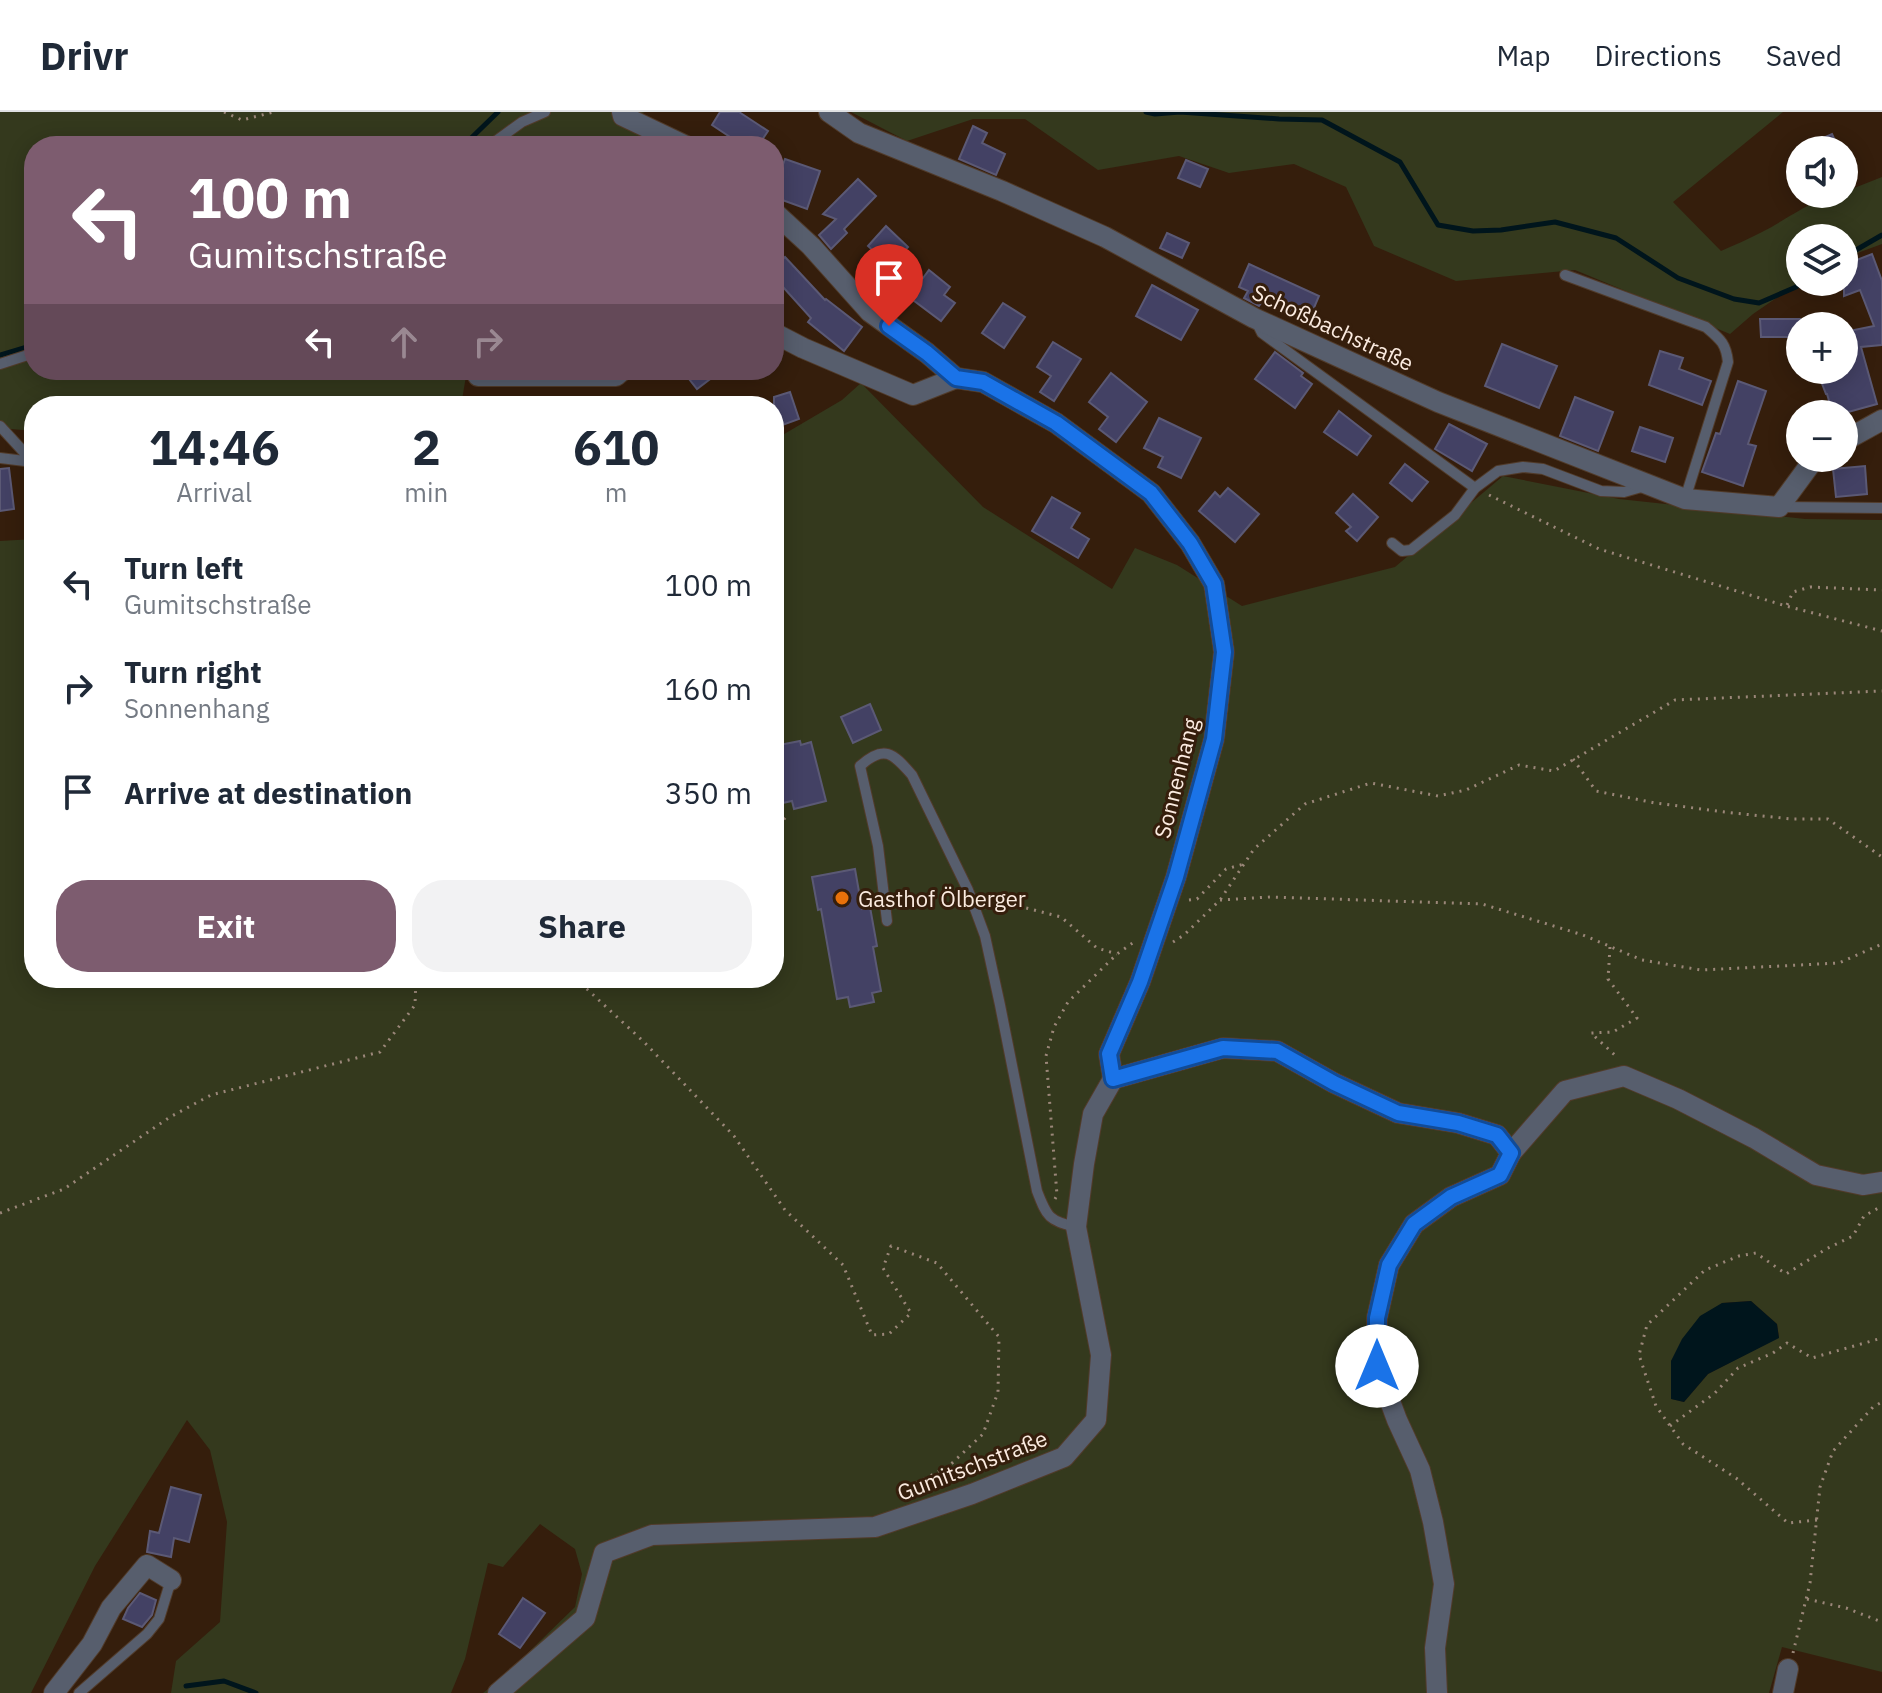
<!DOCTYPE html>
<html lang="en">
<head>
<meta charset="utf-8">
<style>
  :root { --surface:#fff; --page:#f2f2f3; --text:#1f2937; --muted:#747a83; --line:#e0e1e3; --accent:#7d5c6f }
  body { margin:0; font-family:"IBM Plex Sans",sans-serif; background:var(--page); color:var(--text); height:100vh; display:flex; flex-direction:column; font-size:30px; white-space:nowrap }
  * { box-sizing:border-box; margin:0 }
  p { font-size:26px; color:var(--muted) }
  .icon { flex:none; width:44px; height:44px; fill:none; stroke:currentColor; stroke-width:2; stroke-linecap:round; stroke-linejoin:round }
  .map { position:relative; flex:1; overflow:hidden }
  .side { position:absolute; left:24px; top:284px; width:760px; height:592px; display:flex; flex-direction:column; background:var(--surface); border-radius:32px; box-shadow:0 4px 20px #0003 }
  .side>* { flex:none }
  .hud { position:absolute; left:24px; top:24px; width:760px; height:244px; border-radius:32px; box-shadow:0 4px 20px #0003; background:#7d5c6f; color:#fff; overflow:hidden }
  .buttons { position:absolute; left:1786px; top:24px; display:grid; gap:16px }
  .buttons a { display:grid; place-items:center; width:72px; height:72px; border-radius:50%; background:var(--surface); box-shadow:0 4px 20px #0003; font-size:40px }
  .pin { position:absolute; display:grid; place-items:center; width:68px; height:68px; color:#fff; margin:-82px -34px; border-radius:50% 50% 50% 0; rotate:-45deg; box-shadow:0 0 8px #0007 }
  .pin .icon { rotate:45deg }
  .me { position:absolute; width:88px; margin:-44px; rotate:0deg; stroke-linejoin:round; filter:drop-shadow(0 0 6px #0008) }
  .turn { display:flex; align-items:center; gap:28px; height:168px; padding:0 32px; font-size:36px }
  .turn .icon { width:104px; height:104px; stroke-width:2.5 }
  .turn b { display:block; font-size:56px; line-height:68px }
  .lanes { display:flex; align-items:center; height:76px; padding:0 32px; background:#0003; justify-content:center; gap:40px; direction:ltr }
  .lanes .off { opacity:.35 }
  .eta { display:flex; justify-content:space-evenly; align-items:center; height:136px; text-align:center }
  .eta b { font-size:48px; font-weight:700; line-height:56px }
  .primary-button { display:flex; gap:16px; margin-top:auto; padding:16px 32px }
  .primary-button a { flex:1; height:92px; border-radius:32px; background:var(--accent); color:#fff; font-size:32px; font-weight:700; line-height:92px; text-align:center }
  .primary-button a+a { background:var(--page); color:var(--text) }
  ul { padding:0; list-style:none }
  li { display:flex; align-items:center; gap:24px; height:104px; padding:0 32px }
  li div { flex:1 }
  li b { display:block; font-size:30px }
  li em { font-style:normal }
  header { display:flex; align-items:center; gap:48px; box-sizing:border-box; height:112px; padding:0 40px; background:var(--surface); border-bottom:2px solid var(--line) }
  header strong { font-size:38px }
  nav { display:flex; gap:44px; margin-inline-start:auto; font-size:28px }
  .map>svg:first-child { display:block }
  .green { fill:#34391d; fill-rule:evenodd }
  .water { fill:#00151c }
  .lines { fill:none; stroke-linecap:round; stroke-linejoin:round }
  .stream { stroke:#00151c; stroke-width:5 }
  .building { fill:#434164; stroke:#5b5975; stroke-width:2 }
  .service-casing { stroke:#513b2a; stroke-width:12 }
  .minor-casing { stroke:#513b2a; stroke-width:22 }
  .path { stroke:#9b8779; stroke-width:3; stroke-dasharray:2 6; stroke-linecap:butt }
  .service { stroke:#575e6d; stroke-width:10 }
  .minor { stroke:#575e6d; stroke-width:20 }
  .route-casing { stroke:#114b97; stroke-width:20 }
  .route { stroke:#1a73e8; stroke-width:14 }
  .food-dot { fill:#e8710a; stroke:#351e0c; stroke-width:3 }
  .labels { text-anchor:middle; dominant-baseline:central; stroke-width:6; stroke-linejoin:round; paint-order:stroke }
  .street-label { font-size:22px; fill:#fbebe0; stroke:#351e0c }
  .poi-label { font-size:22px; fill:#fbebe0; stroke:#351e0c; text-anchor:start }
</style>
</head>
<body>
<header>
<strong>Drivr</strong>
<nav><a>Map</a><a>Directions</a><a>Saved</a></nav>
</header>
<div class="map">
<svg width="1882" height="1581" viewBox="0 0 1882 1581">
  <rect width="100%" height="100%" fill="#351e0c"/>
  <g class="green">
    <path d="M0 0H645L620 8 672 34H34V258H467L461 294H34V319L0 316Z"/>
    <path d="M851 0H1783L1673 90 1721 139C1734 133 1749 127 1762 120 1786 108 1818 83 1844 82V80L1882 65V132L1844 146V126H1800V170L1753 202 1730 222 1575 158 1456 169 1374 134 1346 75 1294 52 1229 61 1179 44 1098 58 1025 7H973L907 29Z"/>
    <path d="M861 271 983 395 1112 477 1135 436 1177 453 1242 494 1395 455 1503 364 1619 387 1805 407 1882 408V1560L1782 1535 1769 1581H483L501 1567 575 1495 582 1462 575 1437 540 1412 503 1455 488 1451 465 1547 451 1581H171L176 1549 220 1510 227 1410 210 1338 187 1308 95 1454 31 1581H0V429L34 427V866H774V328L842 288ZM1751 1189 1777 1212 1779 1225 1708 1262 1684 1290 1672 1287 1671 1249 1722 1191Z"/>
  </g>
  <path class="water" d="M1751 1189 1777 1212 1779 1226 1708 1262 1684 1290 1671 1287V1249L1682 1227 1700 1204 1722 1191Z"/>
  <g class="lines">
    <g class="stream">
      <path d="M1146 0 1155 2 1180 0 1279 7 1322 8 1400 50 1438 113 1473 119 1501 118 1555 110 1616 126 1678 166 1734 187 1759 191 1796 175 1803 170"/>
      <path d="M463 34 498 0"/>
      <path d="M1844 145 1882 123"/>
      <path d="M0 243 34 233"/>
      <path d="M186 1574 224 1569 256 1581"/>
    </g>
  </g>
  <g class="building">
    <path d="M720 0H739L768 19 758 34H732L736 29 712 13Z"/>
    <path d="M973 14 987 21 982 31 1005 42 996 63 959 47Z"/>
    <path d="M1832 22 1839 38H1796Z"/>
    <path d="M785 47 820 59 807 97 774 85V77Z"/>
    <path d="M1186 48 1208 57 1200 75 1178 66Z"/>
    <path d="M858 67 876 84 844 117 847 121 831 137 819 123 836 107 823 102Z"/>
    <path d="M886 114 908 135 890 154 868 134Z"/>
    <path d="M1167 121 1189 131 1182 146 1160 136Z"/>
    <path d="M1872 142 1882 169V233L1861 235 1877 292 1841 302H1833L1827 282H1826L1821 269 1833 265 1831 258H1844V220L1874 214 1860 178 1844 184V153Z"/>
    <path d="M785 145 825 188 826 187 862 215 844 239 808 210 811 206 774 165V156Z"/>
    <path d="M1249 152 1319 184 1308 210 1289 201 1293 193 1268 181 1259 194 1244 186 1248 179 1239 175Z"/>
    <path d="M880 157 893 170 876 187 864 173Z"/>
    <path d="M929 158 950 175 944 183 955 191 941 209 905 182 919 164 923 166Z"/>
    <path d="M1152 173 1198 198 1181 228 1136 204Z"/>
    <path d="M1003 191 1025 205 1004 236 982 221Z"/>
    <path d="M1760 207H1800V225H1761Z"/>
    <path d="M1053 230 1081 247 1054 289 1040 280 1051 264 1037 255Z"/>
    <path d="M1502 232 1557 254 1539 296 1485 274Z"/>
    <path d="M1660 239 1683 246 1679 257 1711 269 1702 293 1649 273Z"/>
    <path d="M1275 240 1303 261 1301 264 1312 272 1295 296 1255 267Z"/>
    <path d="M682 258H722L697 277Z"/>
    <path d="M1111 261 1147 290 1116 330 1099 317 1108 305 1089 290Z"/>
    <path d="M1738 269 1766 279 1748 332 1756 334 1743 374 1702 360 1716 321 1720 322Z"/>
    <path d="M790 280 799 307 774 316V285Z"/>
    <path d="M1575 285 1613 300 1598 339 1560 324Z"/>
    <path d="M1339 299 1371 324 1357 343 1324 320Z"/>
    <path d="M1159 306 1201 326 1181 366 1158 355 1163 345 1144 336Z"/>
    <path d="M1449 312 1487 332 1472 359 1435 337Z"/>
    <path d="M1640 315 1673 326 1665 350 1632 339Z"/>
    <path d="M1405 352 1428 370 1412 389 1390 371Z"/>
    <path d="M1865 354 1867 382 1836 385 1833 357Z"/>
    <path d="M9 356 14 397 0 399V357Z"/>
    <path d="M1228 376 1259 402 1235 430 1199 399 1215 380 1220 385Z"/>
    <path d="M1353 382 1378 405 1357 429 1346 419 1351 415 1336 401Z"/>
    <path d="M1052 385 1080 401 1071 416 1089 427 1078 446 1032 419Z"/>
    <path d="M870 592 881 618 853 631 841 605Z"/>
    <path d="M800 629 801 633 811 630 826 689 794 697 792 689 778 692 776 680H774V634Z"/>
    <path d="M855 757 862 797 870 795 877 834 873 835 881 879 872 881 874 890 850 895 848 885 837 887 821 797 818 798 812 765Z"/>
    <path d="M171 1375 201 1383 189 1430 174 1426 171 1445 147 1440 150 1419 159 1421Z"/>
    <path d="M140 1481 156 1488 152 1503 142 1515 123 1507 128 1496Z"/>
    <path d="M523 1486 545 1501 520 1536 499 1522Z"/>
  </g>
  <g class="lines">
    <defs>
      <g id="service">
        <path d="M489 34 522 10 545 0"/>
        <path d="M1565 163 1706 215C1720 227 1726 231 1728 250L1685 387"/>
        <path d="M1257 211 1262 221 1475 376"/>
        <path d="M0 252 34 241"/>
        <path d="M0 314 33 350 0 346"/>
        <path d="M1780 395 1882 396"/>
        <path d="M1392 431 1402 439 1411 438 1455 403 1475 376 1498 359 1523 355 1543 357 1601 379 1624 380 1645 374"/>
        <path d="M887 809 878 734 860 654C884 632 893 641 912 663L968 778 985 824 1000 893 1037 1079C1047 1105 1049 1109 1076 1115"/>
        <path d="M79 1581 147 1522 159 1507 171 1468"/>
      </g>
      <g id="minor">
        <path d="M622 0 623 4 686 34"/>
        <path d="M829 0 859 21 1002 79 1105 125 1254 206 1438 290 1685 387 1779 395 1815 346"/>
        <path d="M774 100 811 134 870 200 927 241 956 266 983 270 1056 311 1151 381 1190 431 1214 472 1224 540 1214 627 1176 765 1140 870 1109 942 1113 967"/>
        <path d="M774 221 803 236 913 283 956 266"/>
        <path d="M478 264H616L623 258"/>
        <path d="M1844 329 1882 308"/>
        <path d="M1511 1041 1565 979 1624 964 1678 987 1754 1026 1816 1063 1863 1073 1882 1070"/>
        <path d="M54 1581 92 1532 111 1496 147 1453 171 1468"/>
        <path d="M498 1581 585 1506 604 1441 652 1423 875 1415 972 1382 1064 1345 1096 1308 1101 1243 1076 1115 1084 1052 1093 1002 1113 967 1223 936 1277 939 1334 971 1398 1001 1458 1011 1497 1023 1511 1041 1500 1063 1451 1085 1414 1112 1389 1153 1377 1206V1254L1397 1308 1420 1358 1433 1410 1444 1472 1435 1536 1437 1581"/>
        <path d="M1783 1581 1788 1557"/>
      </g>
    </defs>
    <use href="#service" class="service-casing"/>
    <use href="#minor" class="minor-casing"/>
    <g class="path">
      <path d="M224 0 242 8 274 0"/>
      <path d="M1489 383 1599 437 1786 494 1882 519"/>
      <path d="M1787 493 1793 480 1810 475 1882 478"/>
      <path d="M1573 647 1596 679 1655 691 1733 701 1792 707H1828L1882 745"/>
      <path d="M774 720 788 702"/>
      <path d="M1189 788 1197 787 1226 757 1244 752"/>
      <path d="M1220 788 1270 785 1482 792 1583 823 1642 848 1701 858 1839 851 1882 832"/>
      <path d="M987 789 1007 791 1061 805 1097 836 1117 842"/>
      <path d="M1173 830 1184 823 1220 788 1254 737 1305 692 1371 671 1438 684 1466 678 1519 653 1554 659 1675 588 1882 579"/>
      <path d="M1610 835 1608 867 1637 906 1613 920 1591 921 1618 946"/>
      <path d="M575 866 644 930 734 1024 785 1098 843 1153 872 1223 889 1222 911 1201 883 1156 891 1134 937 1151 999 1225 998 1280 983 1322 949 1354 909 1375 902 1386"/>
      <path d="M1055 1087 1057 1083 1046 944 1054 915 1068 890 1117 842 1134 830"/>
      <path d="M0 1101 64 1077 170 1005 211 983 380 940 415 893 416 866"/>
      <path d="M1670 1314 1715 1281 1738 1256 1773 1241 1787 1231 1812 1246 1882 1226"/>
      <path d="M1817 1408 1788 1411 1736 1366 1683 1332 1656 1294 1639 1243 1647 1213 1705 1158 1739 1144 1756 1141 1786 1162 1826 1137 1853 1124 1864 1104 1882 1094"/>
      <path d="M1807 1487 1846 1496 1882 1510"/>
      <path d="M1793 1541 1810 1471 1820 1375 1833 1339 1873 1295 1882 1290"/>
    </g>
    <use href="#service" class="service"/>
    <use href="#minor" class="minor"/>
  </g>
  <g class="lines">
    <defs>
      <path id="route" d="M889 214 927 241 956 266 983 270 1056 311 1151 381 1190 431 1214 472 1224 540 1214 627 1176 765 1140 870 1109 942 1113 967 1223 936 1277 939 1334 971 1398 1001 1458 1011 1497 1023 1511 1041 1500 1063 1451 1085 1414 1112 1389 1153 1377 1206V1254"/>
    </defs>
    <use href="#route" class="route-casing"/>
    <use href="#route" class="route"/>
  </g>
  <circle class="food-dot" cx="842" cy="786" r="8"/>
  <g class="labels">
    <g class="street-label">
      <text transform="translate(1333 215) rotate(25)">Schoßbachstraße</text>
      <text transform="translate(1176 666) rotate(-76)">Sonnenhang</text>
      <text transform="translate(972 1353) rotate(-21)">Gumitschstraße</text>
    </g>
    <g class="poi-label">
      <text x="858" y="786">Gasthof Ölberger</text>
    </g>
  </g>
</svg>
<div class="buttons">
<a><svg class="icon" aria-label="sound" viewBox="0 0 24 24"><path d="M4 9h4l5-4v14l-5-4H4zM17 9q2 3 0 6"/></svg></a>
<a><svg class="icon" aria-label="layers" viewBox="0 0 24 24"><path d="M12 4l9 5-9 5-9-5zM3 14l9 5 9-5"/></svg></a>
<a>+</a>
<a>−</a>
</div>
<div class="pin" style="left:889px;top:214px;background:#d93025"><svg class="icon" aria-label="arrive" viewBox="0 0 24 24"><path d="M6 21V4h12l-3 4 3 4H6"/></svg></div>
<svg class="me" style="left:1377px;top:1254px" viewBox="-20 -20 40 40"><circle r="19" fill="#fff"/><path d="M0-13L10 11 0 6-10 11z" fill="#1a73e8"/></svg>
<div class="hud">
<div class="turn"><svg class="icon" aria-label="left" viewBox="0 0 24 24"><path d="M17 20v-9H6M10 6l-5 5 5 5"/></svg><div><b>100 m</b>Gumitschstraße</div></div>
<div class="lanes"><svg class="icon" aria-label="left" viewBox="0 0 24 24"><path d="M17 20v-9H6M10 6l-5 5 5 5"/></svg><svg class="icon off" aria-label="ahead" viewBox="0 0 24 24"><path d="M12 20V5M6 11l6-6 6 6"/></svg><svg class="icon off" aria-label="right" viewBox="0 0 24 24"><path d="M7 20v-9h11M14 6l5 5-5 5"/></svg></div>
</div>
<section class="side">
<div class="eta">
<div><b>14:46</b><p>Arrival</p></div>
<div><b>2</b><p>min</p></div>
<div><b>610</b><p>m</p></div>
</div>
<ul>
<li><svg class="icon" aria-label="left" viewBox="0 0 24 24"><path d="M17 20v-9H6M10 6l-5 5 5 5"/></svg><div><b>Turn left</b><p>Gumitschstraße</p></div><em>100 m</em></li>
<li><svg class="icon" aria-label="right" viewBox="0 0 24 24"><path d="M7 20v-9h11M14 6l5 5-5 5"/></svg><div><b>Turn right</b><p>Sonnenhang</p></div><em>160 m</em></li>
<li><svg class="icon" aria-label="arrive" viewBox="0 0 24 24"><path d="M6 21V4h12l-3 4 3 4H6"/></svg><div><b>Arrive at destination</b></div><em>350 m</em></li>
</ul>
<div class="primary-button"><a>Exit</a><a>Share</a></div>
</section>
</div>
</body>
</html>
